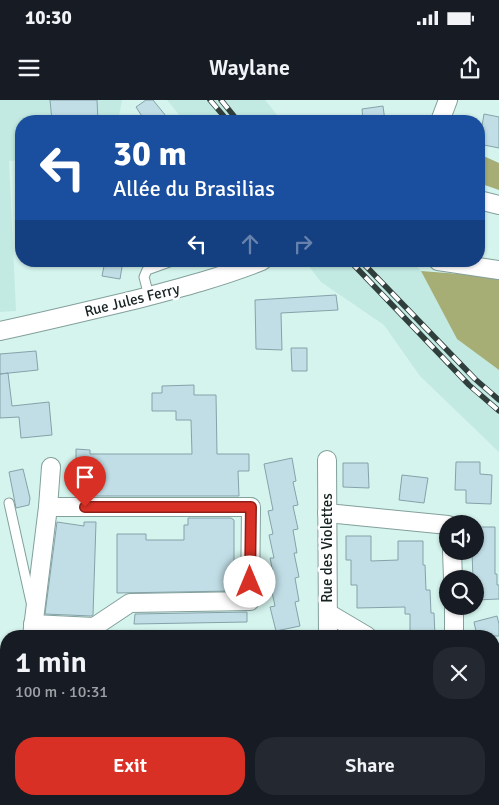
<!DOCTYPE html>
<html lang="en">
<head>
<meta charset="utf-8">
<style>
  :root { --surface:#171b24; --page:#242831; --text:#f1f3f6; --muted:#9ea1a6; --accent:#d93025 }
  body { margin:0; font-family:Signika,sans-serif; background:var(--page); color:var(--text); height:100vh; display:flex; flex-direction:column; font-size:19px; white-space:nowrap }
  * { box-sizing:border-box; margin:0 }
  p { font-size:16px; color:var(--muted) }
  .icon { flex:none; width:28px; height:28px; fill:none; stroke:currentColor; stroke-width:2; stroke-linecap:round; stroke-linejoin:round }
  .map { position:relative; flex:1; overflow:hidden }
  .side { position:absolute; left:0px; top:530px; width:500px; height:175px; display:flex; flex-direction:column; background:var(--surface); border-radius:20px 20px 0 0; box-shadow:0 1px 4px #0004 }
  .side>* { flex:none }
  .banner { position:absolute; left:15px; top:15px; width:470px; height:152px; border-radius:20px; box-shadow:0 1px 4px #0004; background:#1a4fa0; color:#fff; overflow:hidden }
  .fabs { position:absolute; left:439px; top:415px; display:grid; gap:10px }
  .fabs a { display:grid; place-items:center; width:45px; height:45px; border-radius:50%; background:var(--surface); box-shadow:0 1px 4px #0004; font-size:25px }
  .pin { position:absolute; display:grid; place-items:center; width:42px; height:42px; color:#fff; margin:-51px -21px; border-radius:50% 50% 50% 0; rotate:-45deg; box-shadow:0 0 5px #0007 }
  .pin .icon { rotate:45deg }
  .me { position:absolute; width:55px; margin:-28px; rotate:0deg; stroke-linejoin:round; filter:drop-shadow(0 0 4px #0008) }
  .turn { display:flex; align-items:center; gap:18px; height:105px; padding:0 15px; font-size:22px }
  .turn .icon { width:65px; height:65px; stroke-width:2.5 }
  .turn b { display:block; font-size:35px; line-height:42px }
  .lanes { display:flex; align-items:center; height:48px; padding:0 15px; background:#0003; justify-content:center; gap:25px; direction:ltr }
  .lanes .off { opacity:.35 }
  .round { display:grid; place-items:center; flex:none; width:52px; height:52px; border-radius:20px; background:var(--page) }
  .summary { display:flex; align-items:center; justify-content:space-between; height:85px; padding:0 15px }
  h1 { font-size:30px; font-weight:600; line-height:38px }
  .action { display:flex; gap:10px; margin-top:auto; padding:10px 15px }
  .action a { flex:1; height:58px; border-radius:20px; background:var(--accent); color:#fff; font-size:20px; font-weight:600; line-height:58px; text-align:center }
  .action a+a { background:var(--page); color:var(--text) }
  .status { display:flex; justify-content:space-between; align-items:center; height:35px; padding:0 25px; background:var(--surface); direction:ltr }
  .status svg { height:14px; fill:currentColor }
  header { display:flex; justify-content:space-between; align-items:center; height:65px; padding:0 15px; background:var(--surface); font-size:22px; font-weight:600 }
  .map>svg:first-child { display:block }
  .built { fill:#c2eae3 }
  .forest { fill:#a6ae76 }
  .building { fill:#c1dee6; stroke:#86a2a9 }
  .lines { fill:none; stroke-linecap:round; stroke-linejoin:round }
  .lane-casing { stroke:#83a09b; stroke-width:11 }
  .street-casing { stroke:#83a09b; stroke-width:20 }
  .secondary-casing { stroke:#83a09b; stroke-width:28 }
  .lane { stroke:#fff; stroke-width:9 }
  .street { stroke:#fff; stroke-width:18 }
  .secondary { stroke:#fff; stroke-width:25 }
  .rail-casing { stroke:#303e3c; stroke-width:5.5 }
  .rail { stroke:#fff; stroke-width:4; stroke-dasharray:11; stroke-linecap:butt }
  .route-casing { stroke:#8d1f18; stroke-width:12 }
  .route { stroke:#d93025; stroke-width:9 }
  .labels { text-anchor:middle; dominant-baseline:central; stroke-width:5; stroke-linejoin:round; paint-order:stroke }
  .street-label { font-size:15px; fill:#172321; stroke:#fff }
</style>
</head>
<body>
<div class="status"><b>10:30</b><svg viewBox="0 0 49 12"><path d="M0 12V9h3v3zM5 12V6h3v6zM10 12V3h3v9zM15 12V0h3v12zM26 1h20v11H26zM47 4h2v5h-2z"/></svg></div>
<header><svg class="icon" aria-label="menu" viewBox="0 0 24 24"><path d="M4 6h16M4 12h16M4 18h16"/></svg>Waylane<svg class="icon" aria-label="share" viewBox="0 0 24 24"><path d="M12 15V3M7 8l5-5 5 5M5 13v7h14v-7"/></svg></header>
<div class="map">
<svg width="499" height="705" viewBox="0 0 499 705">
  <rect width="100%" height="100%" fill="#d5f4ee"/>
  <g class="built">
    <path d="M0 0H122L118 21H21V60L9 61 16 211 0 212Z"/>
    <path d="M167 0H265L282 21H184Z"/>
    <path d="M305 161H412L421 171 457 239 499 270V352L420 276 384 225 321 182Z"/>
  </g>
  <g class="forest">
    <path d="M479 54 499 63V90L479 83Z"/>
    <path d="M421 171 499 177V270L457 239Z"/>
  </g>
  <g class="building">
    <path d="M50 0H97L98 21H52Z"/>
    <path d="M146 0H153L170 21H145L136 7Z"/>
    <path d="M383 6 385 21H363L362 9Z"/>
    <path d="M484 14 499 17V48L479 44Z"/>
    <path d="M105 161H123L120 179 102 176Z"/>
    <path d="M336 195 338 210 281 213 282 250 256 249 255 200Z"/>
    <path d="M291 248H307V271H292Z"/>
    <path d="M36 251 38 270 0 274 8 273 12 306 49 302 52 335 21 338 19 317 0 318V254Z"/>
    <path d="M194 285V295H216L217 354H249V371H238L239 396H89V369H76V349L90 350V354H192L191 320H176V311H152V293H162V286Z"/>
    <path d="M292 358 296 381 293 382 298 405 293 406 298 429 293 430 297 453H294L299 477 295 478 299 501 295 502 300 526 276 531 270 507 275 506 270 483 275 482 270 458H274L269 435 273 434 268 411 273 410 264 364Z"/>
    <path d="M456 362H480V374L492 375 491 404 466 403V390H455Z"/>
    <path d="M343 363H368L369 388 343 387Z"/>
    <path d="M23 369 30 398 29 405 16 408 9 372Z"/>
    <path d="M402 375 428 378 424 403 399 400Z"/>
    <path d="M188 418H231L234 420V488L232 491 117 493V434H146V440H184V425H188Z"/>
    <path d="M57 422 84 426V422H96L93 515 91 516 45 514Z"/>
    <path d="M475 427H495V474H497V485H499V499L475 500V479H473L472 451H475Z"/>
    <path d="M346 436H371V461L398 460V441H423V465H425L426 490H430L431 513H434L435 536H410V514H405V507L357 508V485H351V460H346Z"/>
    <path d="M247 512V522L134 524 135 514Z"/>
    <path d="M497 516 499 524V536H477L474 522Z"/>
  </g>
  <g class="lines">
    <defs>
      <g id="lane">
        <path d="M149 196 144 177 147 170 172 161"/>
        <path d="M9 403 31 502"/>
        <path d="M248 699V705"/>
      </g>
      <g id="street">
        <path d="M440 21 448 0"/>
        <path d="M479 100 499 105"/>
        <path d="M438 161 499 170"/>
        <path d="M0 231C46 221 92 210 138 199 180 188 222 177 262 161"/>
        <path d="M327 360 328 536"/>
        <path d="M327 413 448 425"/>
        <path d="M452 451 453 479"/>
        <path d="M454 506V536"/>
        <path d="M328 513 367 536"/>
        <path d="M33 524 94 527 130 503 250 501 251 407H48"/>
        <path d="M32 536 48 407 51 367"/>
        <path d="M329 699V705"/>
        <path d="M459 699V705"/>
      </g>
      <g id="secondary">
        <path d="M0 688 6 689"/>
        <path d="M57 699 89 705"/>
      </g>
    </defs>
    <use href="#lane" class="lane-casing"/>
    <use href="#street" class="street-casing"/>
    <use href="#secondary" class="secondary-casing"/>
    <use href="#lane" class="lane"/>
    <use href="#street" class="street"/>
    <use href="#secondary" class="secondary"/>
    <defs>
      <g id="rail">
        <path d="M210 0 228 21"/>
        <path d="M221 0 238 21"/>
        <path d="M350 161 469 285 499 311"/>
        <path d="M361 161 475 279 499 300"/>
      </g>
    </defs>
    <use href="#rail" class="rail-casing"/>
    <use href="#rail" class="rail"/>
  </g>
  <g class="lines">
    <defs>
      <path id="route" d="M85 407H251L250 482"/>
    </defs>
    <use href="#route" class="route-casing"/>
    <use href="#route" class="route"/>
  </g>
  <g class="labels">
    <g class="street-label">
      <text transform="translate(132 200) rotate(-14)">Rue Jules Ferry</text>
      <text transform="translate(327 448) rotate(-90)">Rue des Violettes</text>
    </g>
  </g>
</svg>
<div class="fabs">
<a><svg class="icon" aria-label="sound" viewBox="0 0 24 24"><path d="M4 9h4l5-4v14l-5-4H4zM17 9q2 3 0 6"/></svg></a>
<a><svg class="icon" aria-label="search" viewBox="0 0 24 24"><circle cx="10" cy="10" r="6"/><path d="M15 15l6 6"/></svg></a>
</div>
<div class="pin" style="left:85px;top:407px;background:#d93025"><svg class="icon" aria-label="arrive" viewBox="0 0 24 24"><path d="M6 21V4h12l-3 4 3 4H6"/></svg></div>
<svg class="me" style="left:250px;top:482px" viewBox="-20 -20 40 40"><circle r="19" fill="#fff"/><path d="M0-13L10 11 0 6-10 11z" fill="#d93025"/></svg>
<div class="banner">
<div class="turn"><svg class="icon" aria-label="left" viewBox="0 0 24 24"><path d="M17 20v-9H6M10 6l-5 5 5 5"/></svg><div><b>30 m</b>Allée du Brasilias</div></div>
<div class="lanes"><svg class="icon" aria-label="left" viewBox="0 0 24 24"><path d="M17 20v-9H6M10 6l-5 5 5 5"/></svg><svg class="icon off" aria-label="ahead" viewBox="0 0 24 24"><path d="M12 20V5M6 11l6-6 6 6"/></svg><svg class="icon off" aria-label="right" viewBox="0 0 24 24"><path d="M7 20v-9h11M14 6l5 5-5 5"/></svg></div>
</div>
<section class="side">
<div class="summary"><div><h1>1 min</h1><p>100 m · 10:31</p></div><a class="round"><svg class="icon" aria-label="close" viewBox="0 0 24 24"><path d="M6 6l12 12M18 6L6 18"/></svg></a></div>
<div class="action"><a>Exit</a><a>Share</a></div>
</section>
</div>
</body>
</html>
